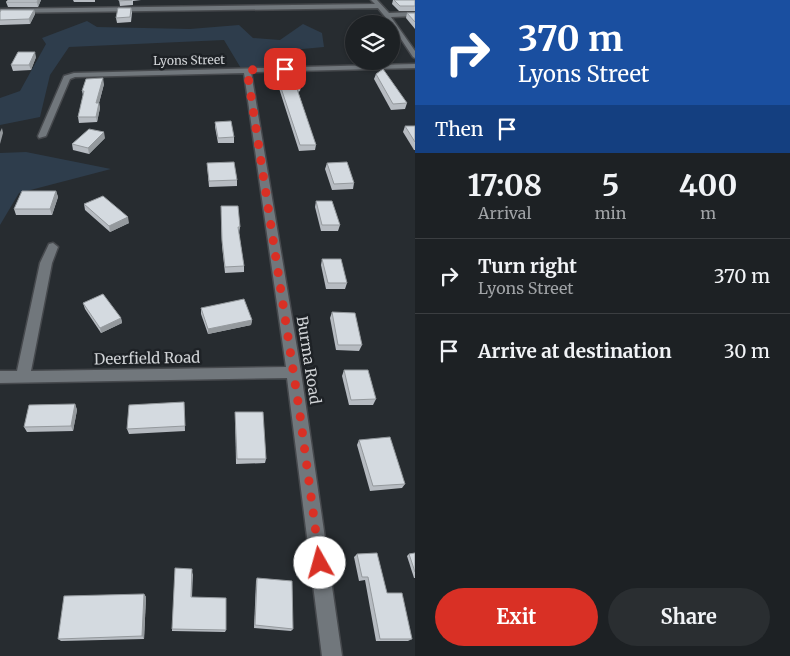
<!DOCTYPE html>
<html lang="en">
<head>
<meta charset="utf-8">
<style>
  :root { --surface:#1d2124; --page:#2a2e31; --text:#f1f3f6; --muted:#a0a3a6; --line:#3b3e41; --accent:#d93025 }
  body { margin:0; font-family:Merriweather,serif; background:var(--page); color:var(--text); height:100vh; display:flex; flex-direction:column; font-size:19px; white-space:nowrap }
  * { box-sizing:border-box; margin:0 }
  p { font-size:16px; color:var(--muted) }
  .icon { flex:none; width:28px; height:28px; fill:none; stroke:currentColor; stroke-width:2; stroke-linecap:round; stroke-linejoin:round }
  .map { position:relative; flex:1; overflow:hidden }
  .drawer { display:flex; flex-direction:column; background:var(--surface); width:375px }
  .drawer>* { flex:none }
  .hud { background:#1a4fa0; color:#fff; overflow:hidden }
  .tools { position:absolute; left:345px; top:15px; display:grid; gap:10px }
  .tools a { display:grid; place-items:center; width:55px; height:55px; border-radius:50%; background:var(--surface); box-shadow:0 1px 4px #0004,0 0 0 1px var(--line); font-size:25px }
  .pin { position:absolute; display:grid; place-items:center; width:42px; height:42px; color:#fff; margin:-21px; border-radius:10px; box-shadow:0 2px 8px #0006 }
  .me { position:absolute; width:55px; margin:-28px; rotate:353deg; stroke-linejoin:round; filter:drop-shadow(0 0 4px #0008) }
  .turn { display:flex; align-items:center; gap:18px; height:105px; padding:0 20px; font-size:22px }
  .turn .icon { width:65px; height:65px; stroke-width:2.5 }
  .turn b { display:block; font-size:35px; line-height:42px }
  .then { display:flex; align-items:center; height:48px; padding:0 20px; background:#0003; gap:10px; font-size:19px }
  .eta { display:flex; justify-content:space-evenly; align-items:center; height:85px; text-align:center }
  .eta b { font-size:30px; font-weight:700; line-height:35px }
  .action { display:flex; gap:10px; margin-top:auto; padding:10px 20px }
  .action a { flex:1; height:58px; border-radius:30px; background:var(--accent); color:#fff; font-size:20px; font-weight:700; line-height:58px; text-align:center }
  .action a+a { background:var(--page); color:var(--text) }
  ul { padding:0; list-style:none }
  li { display:flex; align-items:center; gap:15px; height:75px; padding:0 20px; border-top:1px solid var(--line) }
  li div { flex:1 }
  li b { display:block; font-size:19px }
  li em { font-style:normal }
  main { display:flex; flex:1; min-height:0 }
  .map>svg:first-child { display:block }
  .green { fill:#2e3d4c }
  .lines { fill:none; stroke-linecap:round; stroke-linejoin:round }
  .minor-casing { stroke:#46494d; stroke-width:3 }
  .minor { fill:#71777c; fill-rule:evenodd }
  .wall { fill:#b6bbc1 }
  .shaded-wall { fill:#94999d }
  .building { fill:#d4dae0; stroke:#94999d }
  .route { stroke:#d93025; stroke-width:9; stroke-dasharray:0 16.2 }
  .labels { text-anchor:middle; dominant-baseline:central; stroke-width:5; stroke-linejoin:round; paint-order:stroke }
  .far-street-label { font-size:12px; fill:#d0d3d6; stroke:#1e2226 }
  .street-label { font-size:15px; fill:#d0d3d6; stroke:#1e2226 }
</style>
</head>
<body>
<main>
<div class="map">
<svg width="415" height="656" viewBox="0 0 415 656">
  <rect width="100%" height="100%" fill="#272c30"/>
  <g class="green">
    <path d="M87 21 97 27 190 29 239 25 253 38 280 40 303 24 322 33 324 47 270 52 271 69 242 70 224 40 69 47 50 75 40 117 0 125V98L20 91 46 44 42 38Z"/>
    <path d="M26 152 111 169 19 193 0 225V153Z"/>
  </g>
  <g class="lines">
    <defs>
      <g id="minor">
        <path d="M371 0H377L389 13 415 12V16L391 17 415 51V58L413 57 391 24 378 8 0 13V9L375 4Z"/>
        <path d="M415 64V68L251 72 301 372 342 656H322L287 378 0 383V371H17L40 263 49 244 53 243 58 247 52 263 31 371 286 367 244 73 75 77 70 79 46 136 39 138 38 136 64 76 74 73Z"/>
      </g>
    </defs>
    <use href="#minor" class="minor-casing"/>
    <use href="#minor" class="minor"/>
  </g>
  <g class="wall">
    <path d="M8 0H41L38 7H8L6 2Z"/>
    <path d="M73 0H95V2H74Z"/>
    <path d="M119 0H141L133 1V5L120 6Z"/>
    <path d="M393 0H415V11H399L392 4Z"/>
    <path d="M131 8 132 13 131 22 117 23 116 18Z"/>
    <path d="M34 10 35 14 30 24 0 25V12Z"/>
    <path d="M407 13H415V29L406 18Z"/>
    <path d="M36 57 31 70 13 71 11 65Z"/>
    <path d="M376 74 407 103 405 109 391 110 374 79Z"/>
    <path d="M277 76 301 86 300 91 298 92 316 145 315 150 299 151 277 82Z"/>
    <path d="M104 84 99 103 100 108 97 122 79 123 78 117 83 95 82 91Z"/>
    <path d="M215 122 234 137V143H218L215 127Z"/>
    <path d="M405 126H415V150H414L403 132Z"/>
    <path d="M105 138 89 154 73 150 72 144Z"/>
    <path d="M207 163 237 180V186L209 187Z"/>
    <path d="M327 163 354 183 353 189 332 190 325 169Z"/>
    <path d="M56 191 58 197 52 215H16L14 209Z"/>
    <path d="M316 201 340 225 338 231H321L315 207Z"/>
    <path d="M84 204 129 223 110 232 85 210Z"/>
    <path d="M221 212 240 227 239 233 244 266V272L225 273 222 246Z"/>
    <path d="M322 259 347 283 345 289H326L321 265Z"/>
    <path d="M83 303 121 318 122 323 101 333 85 309Z"/>
    <path d="M201 308 252 320 251 325 208 334 201 314Z"/>
    <path d="M332 312 362 345 359 351 336 350 330 318Z"/>
    <path d="M344 370 376 399 373 405H349L342 376Z"/>
    <path d="M184 402 185 431 129 434 127 429Z"/>
    <path d="M75 404 77 410 73 431 27 432 24 427Z"/>
    <path d="M235 412 266 459 265 463 236 464Z"/>
    <path d="M359 440 405 484 402 488 370 491 357 445Z"/>
    <path d="M415 553V578H414L407 556 409 554Z"/>
    <path d="M357 554 387 593 412 639 408 641H376L365 580 359 581 354 557Z"/>
    <path d="M193 572 192 597 226 630 225 632 172 631V629Z"/>
    <path d="M257 578 293 629 291 631 254 628 256 581Z"/>
    <path d="M144 594 146 597 144 639 61 641 58 639Z"/>
  </g>
  <g class="shaded-wall">
    <path d="M38 0H41L38 7 37 2Z"/>
    <path d="M34 10 35 14 30 24 29 19Z"/>
    <path d="M35 52 36 57 31 70 29 65Z"/>
    <path d="M103 78 104 84 99 103 100 108 97 122 96 117V103Z"/>
    <path d="M2 128 3 133 0 144V132Z"/>
    <path d="M104 132 105 138 89 154 88 148Z"/>
    <path d="M56 191 58 197 52 215 50 209Z"/>
    <path d="M128 217 129 223 110 232 109 226Z"/>
    <path d="M121 318 122 323 101 333 100 328Z"/>
    <path d="M252 320 251 325 208 334V329Z"/>
    <path d="M75 404 77 410 73 431 71 426Z"/>
    <path d="M144 594 146 597 144 639 142 636Z"/>
  </g>
  <g class="building">
    <path d="M8 0H38L37 2H6Z"/>
    <path d="M119 0H132L119 1Z"/>
    <path d="M394 0H415V6H400Z"/>
    <path d="M118 8H131L130 17 116 18Z"/>
    <path d="M1 10H34L29 19 0 20V12Z"/>
    <path d="M407 13H415V22Z"/>
    <path d="M18 52H35L29 65H11Z"/>
    <path d="M383 69 407 103 393 104 376 74Z"/>
    <path d="M296 75 301 86H296L316 145H300L277 76Z"/>
    <path d="M103 78 96 103H99L96 117H78L84 91H82L86 79Z"/>
    <path d="M231 121 234 137 218 138 215 122Z"/>
    <path d="M405 126H415V142Z"/>
    <path d="M89 129 104 132 88 148 72 144Z"/>
    <path d="M234 162 237 180 209 181 207 163Z"/>
    <path d="M347 162 354 183 334 184 327 163Z"/>
    <path d="M22 191H56L50 209H14Z"/>
    <path d="M103 196 128 217 109 226 84 204Z"/>
    <path d="M316 201H332L340 225H322Z"/>
    <path d="M221 206H238L240 227H238L244 266 225 267 222 240Z"/>
    <path d="M322 259H341L347 283H328Z"/>
    <path d="M103 294 121 318 100 328 83 303Z"/>
    <path d="M244 299 252 320 208 329 201 308Z"/>
    <path d="M332 312 355 313 362 345H338Z"/>
    <path d="M344 370H368L376 399 351 400Z"/>
    <path d="M184 402 185 426 127 429 129 405Z"/>
    <path d="M75 404 71 426 24 427 29 405Z"/>
    <path d="M235 412H263L266 459H237Z"/>
    <path d="M390 437 405 484 373 486 359 440Z"/>
    <path d="M377 553 387 593H402L412 639H380L368 577H362L357 554Z"/>
    <path d="M415 553V572L409 554Z"/>
    <path d="M175 568 192 569 191 597 226 598V630L172 629Z"/>
    <path d="M257 578 292 581 293 629 255 625Z"/>
    <path d="M144 594 142 636 58 639 64 596Z"/>
  </g>
  <g class="lines">
    <path class="route" d="M285 69 247 70 300 415 320 563"/>
  </g>
  <g class="labels">
    <g class="far-street-label">
      <text transform="translate(189 60) rotate(-1)">Lyons Street</text>
    </g>
    <g class="street-label">
      <text transform="translate(147 358) rotate(-1)">Deerfield Road</text>
      <text transform="translate(309 360) rotate(81)">Burma Road</text>
    </g>
  </g>
</svg>
<div class="tools">
<a><svg class="icon" aria-label="layers" viewBox="0 0 24 24"><path d="M12 4l9 5-9 5-9-5zM3 14l9 5 9-5"/></svg></a>
</div>
<div class="pin" style="left:285px;top:69px;background:#d93025"><svg class="icon" aria-label="arrive" viewBox="0 0 24 24"><path d="M6 21V4h12l-3 4 3 4H6"/></svg></div>
<svg class="me" style="left:320px;top:563px" viewBox="-20 -20 40 40"><circle r="19" fill="#fff"/><path d="M0-13L10 11 0 6-10 11z" fill="#d93025"/></svg>
</div>
<section class="drawer">
<div class="hud">
<div class="turn"><svg class="icon" aria-label="right" viewBox="0 0 24 24"><path d="M7 20v-9h11M14 6l5 5-5 5"/></svg><div><b>370 m</b>Lyons Street</div></div>
<div class="then">Then<svg class="icon" aria-label="arrive" viewBox="0 0 24 24"><path d="M6 21V4h12l-3 4 3 4H6"/></svg></div>
</div>
<div class="eta">
<div><b>17:08</b><p>Arrival</p></div>
<div><b>5</b><p>min</p></div>
<div><b>400</b><p>m</p></div>
</div>
<ul>
<li><svg class="icon" aria-label="right" viewBox="0 0 24 24"><path d="M7 20v-9h11M14 6l5 5-5 5"/></svg><div><b>Turn right</b><p>Lyons Street</p></div><em>370 m</em></li>
<li><svg class="icon" aria-label="arrive" viewBox="0 0 24 24"><path d="M6 21V4h12l-3 4 3 4H6"/></svg><div><b>Arrive at destination</b></div><em>30 m</em></li>
</ul>
<div class="action"><a>Exit</a><a>Share</a></div>
</section>
</main>
</body>
</html>
